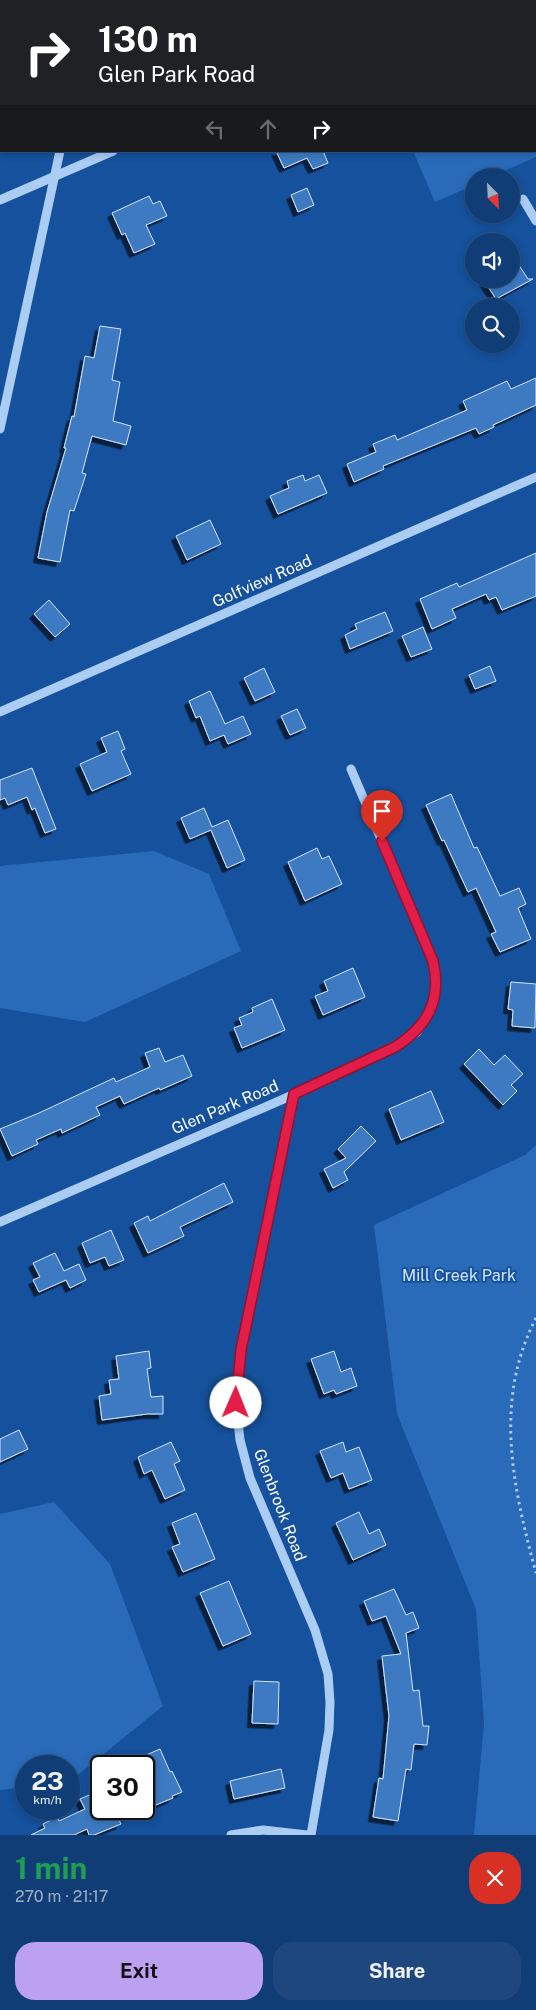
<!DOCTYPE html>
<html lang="en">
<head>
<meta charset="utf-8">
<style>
  :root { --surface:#103d75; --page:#1e487d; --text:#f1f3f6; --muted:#9caec5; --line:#305687; --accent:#bca0f2 }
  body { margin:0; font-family:"Public Sans",sans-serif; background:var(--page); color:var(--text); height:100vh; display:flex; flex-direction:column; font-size:19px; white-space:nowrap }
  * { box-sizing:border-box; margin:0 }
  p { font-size:16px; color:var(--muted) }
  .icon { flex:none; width:28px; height:28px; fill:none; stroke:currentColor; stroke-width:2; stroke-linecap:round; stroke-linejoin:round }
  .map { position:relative; height:1835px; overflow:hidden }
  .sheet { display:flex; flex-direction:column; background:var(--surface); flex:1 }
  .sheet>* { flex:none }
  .hud { position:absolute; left:0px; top:0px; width:536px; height:152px; box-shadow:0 2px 8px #0003,0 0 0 1px var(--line); background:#202124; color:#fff; overflow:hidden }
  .needle { width:32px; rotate:156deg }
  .fabs { position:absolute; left:465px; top:168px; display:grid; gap:10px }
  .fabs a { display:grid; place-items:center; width:55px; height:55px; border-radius:50%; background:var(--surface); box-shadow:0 2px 8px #0003,0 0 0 1px var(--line); font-size:25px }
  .speed { position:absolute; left:15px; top:1755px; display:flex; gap:10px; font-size:25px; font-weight:700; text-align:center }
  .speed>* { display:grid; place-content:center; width:65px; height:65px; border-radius:50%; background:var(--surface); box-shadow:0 2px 8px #0003,0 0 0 1px var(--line); line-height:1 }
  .speed small { font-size:12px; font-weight:400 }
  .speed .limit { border:2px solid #111; border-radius:8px; background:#fff; color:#111 }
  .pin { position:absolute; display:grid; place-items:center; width:42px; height:42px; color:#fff; margin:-51px -21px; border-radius:50% 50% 50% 0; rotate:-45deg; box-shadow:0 0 5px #0007 }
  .pin .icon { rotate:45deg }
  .me { position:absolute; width:55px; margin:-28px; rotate:1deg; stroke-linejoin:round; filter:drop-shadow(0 0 4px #0008) }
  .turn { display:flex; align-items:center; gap:18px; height:105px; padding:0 15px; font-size:22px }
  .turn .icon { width:65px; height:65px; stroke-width:2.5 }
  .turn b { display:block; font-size:35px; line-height:42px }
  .lanes { display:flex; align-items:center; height:48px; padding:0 15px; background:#0003; justify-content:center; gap:25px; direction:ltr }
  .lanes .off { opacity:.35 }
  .round { display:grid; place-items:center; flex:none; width:52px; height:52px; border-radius:20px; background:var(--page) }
  .overview { display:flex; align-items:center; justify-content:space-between; height:85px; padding:0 15px }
  h1 { font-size:30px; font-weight:700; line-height:38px; color:#1e9e55 }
  .cta { display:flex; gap:10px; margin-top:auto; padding:10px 15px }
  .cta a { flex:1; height:58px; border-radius:20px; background:var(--accent); color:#111; font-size:20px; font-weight:700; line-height:58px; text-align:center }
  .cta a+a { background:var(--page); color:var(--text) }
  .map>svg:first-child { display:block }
  .green { fill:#296bb9 }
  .building { fill:#3e7ac2; stroke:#d3e6fd; filter:url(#shadow) }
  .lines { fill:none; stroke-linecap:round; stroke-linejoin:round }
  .path { stroke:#abccf3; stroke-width:3; stroke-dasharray:2.5 4; stroke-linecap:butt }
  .minor { stroke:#abccf3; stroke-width:9 }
  .route-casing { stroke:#92132f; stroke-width:12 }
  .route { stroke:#e11d48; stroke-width:9 }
  .labels { text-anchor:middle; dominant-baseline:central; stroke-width:4; stroke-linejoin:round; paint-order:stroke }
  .street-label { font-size:16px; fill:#fff; stroke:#15519c }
  .park-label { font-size:16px; fill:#d3e6fd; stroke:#15519c }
</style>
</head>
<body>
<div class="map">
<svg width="536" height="1835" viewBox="0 0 536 1835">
  <defs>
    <filter id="shadow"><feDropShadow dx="-4.5" dy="4.5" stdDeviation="0" flood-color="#0009"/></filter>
  </defs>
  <rect width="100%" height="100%" fill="#15519c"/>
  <g class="green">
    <path d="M347 0H536V157L493 176H474V185L435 202 413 151H535V1Z"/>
    <path d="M154 851 209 874 241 951 85 1022 0 1008V866Z"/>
    <path d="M536 1145V1835H474L484 1723 476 1609 397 1414 374 1225 525 1155Z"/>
    <path d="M54 1502 110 1564 163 1706 69 1782V1766H26V1787L0 1790V1514Z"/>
  </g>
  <g class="building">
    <path d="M276 151H323L328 163 313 169 307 158 284 168Z"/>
    <path d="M307 188 314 205 298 212 291 195Z"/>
    <path d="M149 196 153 204 160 201 167 216 146 225 155 244 134 253 125 233 122 235 112 213Z"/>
    <path d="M511 253 528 279H533L496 299 483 279H511Z"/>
    <path d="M100 326 121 329 112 380 120 382 113 421 131 426 126 445 92 436 82 473 86 474 74 511 70 510 60 562 38 558 47 512 66 448H64L72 416 74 417 85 356 94 358Z"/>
    <path d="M536 378V405L493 425 494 427 479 434 476 428 383 466 384 469 354 482 347 464 376 452 373 444 395 435 397 440 467 410 463 401 507 381 511 389Z"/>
    <path d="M303 475 305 481 319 475 327 493 278 514 270 496 289 488 287 481Z"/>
    <path d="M210 520 221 544 187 560 176 536Z"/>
    <path d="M536 553V596L502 610 496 597 489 600 486 594 452 609 456 618 432 629 420 599 457 583 459 587Z"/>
    <path d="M49 600 70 624 55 637 34 614Z"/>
    <path d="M385 612 393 631 350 649 345 635 357 629 355 624Z"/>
    <path d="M423 627 432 649 411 657 402 636Z"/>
    <path d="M490 666 496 681 475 689 469 675Z"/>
    <path d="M264 668 275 692 255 701 244 678Z"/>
    <path d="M210 691 225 724 243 716 251 734 228 744 224 735 210 741 200 716 196 718 189 701Z"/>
    <path d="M297 709 306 728 290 735 281 716Z"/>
    <path d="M118 731 125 749 121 751 131 774 92 791 80 764 107 752 101 738Z"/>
    <path d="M32 768 56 829 45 833 35 808 32 810 27 797 8 805 5 798 0 800V780Z"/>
    <path d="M451 794 474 848 477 847 500 896 519 888 526 904 518 908 531 939 500 952 491 934 496 932 476 888 468 892 444 840 442 841 426 805Z"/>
    <path d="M204 808 212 827 228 820 245 860 227 868 211 830 190 839 181 818Z"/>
    <path d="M317 848 322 859 329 856 342 884 305 901 288 862Z"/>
    <path d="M353 968 365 997 323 1015 315 996 328 991 324 981Z"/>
    <path d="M511 982 536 984 535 1028 512 1026 513 1010 508 1009Z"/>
    <path d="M272 999 285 1030 242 1048 234 1028 242 1025 239 1018 253 1012 252 1008Z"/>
    <path d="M159 1048 165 1062 183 1055 192 1076 160 1090 159 1088 124 1104 120 1096 96 1107 100 1115 62 1133 61 1129 36 1140 38 1144 12 1156 0 1129 39 1113 114 1078 116 1082 150 1067 145 1053Z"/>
    <path d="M479 1049 494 1065 505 1055 523 1074 511 1085 517 1091 503 1105 464 1064Z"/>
    <path d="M431 1091 444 1122 401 1140 389 1109Z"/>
    <path d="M361 1126 376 1141 344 1172 348 1180 333 1188 324 1169 346 1158 338 1149Z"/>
    <path d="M224 1183 233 1202 180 1227 184 1236 148 1253 134 1223 148 1216 150 1221Z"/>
    <path d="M111 1230 124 1260 109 1266 105 1257 90 1263 82 1243Z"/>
    <path d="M55 1253 64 1271 79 1264 86 1280 70 1288 66 1280 39 1292 33 1280 40 1277 33 1263Z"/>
    <path d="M149 1351 151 1368 147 1369 151 1397 163 1396V1414H147L102 1420 99 1396 111 1394 109 1380 119 1379 116 1356Z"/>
    <path d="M334 1351 341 1372 351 1368 357 1386 336 1394 334 1390 324 1394 311 1359Z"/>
    <path d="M19 1430 28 1449 0 1462V1439Z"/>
    <path d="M171 1442 180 1461 174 1464 185 1490 165 1499 152 1470 144 1474 138 1457Z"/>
    <path d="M343 1442 346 1452 359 1447 372 1480 349 1489 343 1473 331 1478 320 1451Z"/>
    <path d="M359 1512 369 1534 379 1529 386 1545 353 1560 336 1523Z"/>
    <path d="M196 1513 215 1559 183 1572 172 1547 180 1544 172 1523Z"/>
    <path d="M229 1581 251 1634 223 1646 200 1593Z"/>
    <path d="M394 1589 406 1615 413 1612 419 1628 406 1633 413 1691 419 1690 423 1726H429L427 1745 414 1744 411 1770 406 1769 398 1821 373 1817 379 1778 383 1779 389 1716 382 1656 401 1654 386 1616 372 1621 364 1601Z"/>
    <path d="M254 1681 279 1682 278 1724 252 1723Z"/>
    <path d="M160 1749 170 1772 172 1771 182 1792 172 1796 173 1798 119 1820 121 1824 94 1835H89L87 1829 74 1835H31L45 1828 43 1824 57 1817 59 1821 85 1809 80 1799 101 1790V1809H144V1784L153 1779 144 1756Z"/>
    <path d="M281 1769 285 1788 234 1799 230 1781Z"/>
  </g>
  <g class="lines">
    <g class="path">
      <path d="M472 1 473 0"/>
      <path d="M536 1318C493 1401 513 1487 536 1573"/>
    </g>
    <g class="minor">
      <path d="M93 1 94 0"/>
      <path d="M523 199 536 221"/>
      <path d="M0 200 113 151"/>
      <path d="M0 429 60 151"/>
      <path d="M0 712 536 477"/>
      <path d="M295 1094 241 1350 236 1403 240 1440 250 1478 315 1630 328 1674 330 1702 329 1730 311 1835"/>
      <path d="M0 1222 295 1094 395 1047 417 1032 426 1019 433 1004 436 992V975L433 961 351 769"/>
      <path d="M231 1835 263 1830 307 1835"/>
    </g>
  </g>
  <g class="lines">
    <defs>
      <path id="route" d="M236 1403 241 1350 294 1094 395 1047C428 1026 442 1000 433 961L382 841"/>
    </defs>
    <use href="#route" class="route-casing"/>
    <use href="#route" class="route"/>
  </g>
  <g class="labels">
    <g class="street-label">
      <text transform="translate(262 581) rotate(-24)">Golfview Road</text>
      <text transform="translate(225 1107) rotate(-23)">Glen Park Road</text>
      <text transform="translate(280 1505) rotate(69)">Glenbrook Road</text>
    </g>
    <g class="park-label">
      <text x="459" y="1275">Mill Creek Park</text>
    </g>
  </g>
</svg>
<div class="fabs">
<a><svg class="needle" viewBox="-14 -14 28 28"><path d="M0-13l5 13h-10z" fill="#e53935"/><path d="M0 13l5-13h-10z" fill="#9caec5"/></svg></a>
<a><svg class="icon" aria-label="sound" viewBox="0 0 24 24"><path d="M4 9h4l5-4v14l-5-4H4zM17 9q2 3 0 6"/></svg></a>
<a><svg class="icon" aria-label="search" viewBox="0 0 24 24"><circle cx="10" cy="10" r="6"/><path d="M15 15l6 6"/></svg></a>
</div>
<div class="speed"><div>23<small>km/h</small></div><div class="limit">30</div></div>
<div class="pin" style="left:382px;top:841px;background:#d93025"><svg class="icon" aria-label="arrive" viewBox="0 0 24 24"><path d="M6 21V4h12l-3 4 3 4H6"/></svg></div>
<svg class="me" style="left:236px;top:1403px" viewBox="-20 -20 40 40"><circle r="19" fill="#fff"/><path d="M0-13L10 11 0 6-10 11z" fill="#e11d48"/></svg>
<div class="hud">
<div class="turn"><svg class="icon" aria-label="right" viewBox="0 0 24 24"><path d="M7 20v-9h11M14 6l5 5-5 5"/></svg><div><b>130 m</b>Glen Park Road</div></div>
<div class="lanes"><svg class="icon off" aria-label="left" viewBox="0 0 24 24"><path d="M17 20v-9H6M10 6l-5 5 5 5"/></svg><svg class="icon off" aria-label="ahead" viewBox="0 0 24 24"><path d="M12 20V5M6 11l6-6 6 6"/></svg><svg class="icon" aria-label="right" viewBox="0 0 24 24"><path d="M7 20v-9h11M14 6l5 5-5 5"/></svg></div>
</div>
</div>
<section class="sheet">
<div class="overview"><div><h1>1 min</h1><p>270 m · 21:17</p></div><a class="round" style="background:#d93025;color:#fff"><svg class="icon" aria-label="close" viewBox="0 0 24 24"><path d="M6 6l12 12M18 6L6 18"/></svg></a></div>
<div class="cta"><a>Exit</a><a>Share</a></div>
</section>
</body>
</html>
